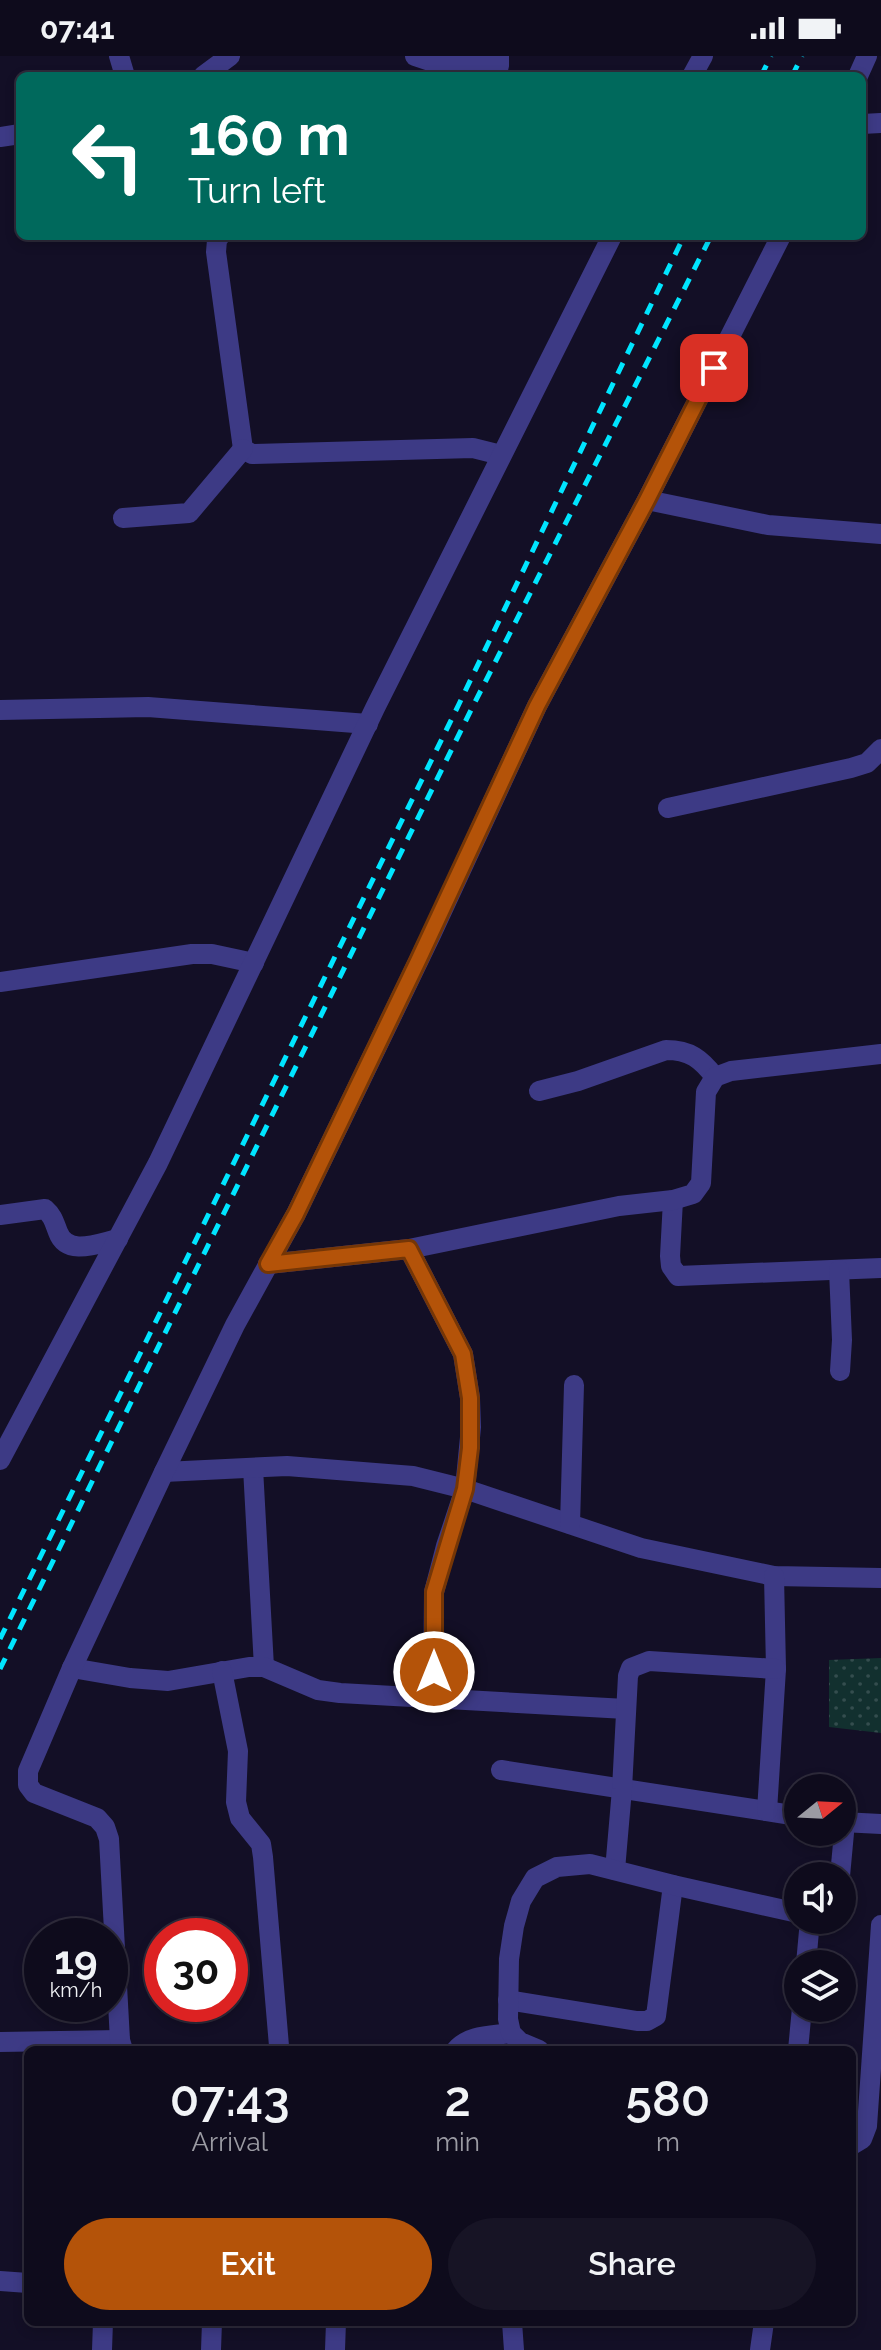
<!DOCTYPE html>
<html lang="en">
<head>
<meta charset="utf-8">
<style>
  :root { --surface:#0e0b1c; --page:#171425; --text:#f1f3f6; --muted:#9b9ba3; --line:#2e2b3b; --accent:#b45309 }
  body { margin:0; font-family:Raleway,sans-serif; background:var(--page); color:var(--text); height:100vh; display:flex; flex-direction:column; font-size:30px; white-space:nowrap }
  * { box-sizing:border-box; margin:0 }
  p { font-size:26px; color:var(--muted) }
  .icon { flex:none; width:44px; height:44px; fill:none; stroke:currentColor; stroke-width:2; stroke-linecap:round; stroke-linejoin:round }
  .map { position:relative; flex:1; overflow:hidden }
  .details { position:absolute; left:24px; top:1990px; width:832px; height:280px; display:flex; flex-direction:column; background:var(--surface); border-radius:12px; box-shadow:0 4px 12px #0003,0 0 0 2px var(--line) }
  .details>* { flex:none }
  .top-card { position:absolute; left:16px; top:16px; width:850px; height:168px; border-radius:12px; box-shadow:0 4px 12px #0003,0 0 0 2px var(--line); background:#00695c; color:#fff; overflow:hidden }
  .needle { width:52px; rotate:72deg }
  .controls { position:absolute; left:784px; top:1718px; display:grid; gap:16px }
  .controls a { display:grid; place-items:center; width:72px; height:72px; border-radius:50%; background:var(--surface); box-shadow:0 4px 12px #0003,0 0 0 2px var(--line); font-size:40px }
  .speed { position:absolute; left:24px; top:1862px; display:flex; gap:16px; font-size:40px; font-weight:700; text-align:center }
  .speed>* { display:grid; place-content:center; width:104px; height:104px; border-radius:50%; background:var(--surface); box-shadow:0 4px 12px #0003,0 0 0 2px var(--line); line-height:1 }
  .speed small { font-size:20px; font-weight:400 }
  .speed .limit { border:12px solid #d22; background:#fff; color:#111 }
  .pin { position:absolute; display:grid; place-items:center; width:68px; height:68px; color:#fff; margin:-34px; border-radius:16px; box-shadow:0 4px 12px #0006 }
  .me { position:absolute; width:88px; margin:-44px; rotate:0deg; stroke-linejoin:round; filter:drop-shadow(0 0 6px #0008) }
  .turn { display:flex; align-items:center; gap:28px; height:168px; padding:0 40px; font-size:36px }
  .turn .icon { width:104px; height:104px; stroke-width:2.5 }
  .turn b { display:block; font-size:56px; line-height:68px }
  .eta { display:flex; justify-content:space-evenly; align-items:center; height:136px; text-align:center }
  .eta b { font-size:48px; font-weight:600; line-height:56px }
  .button { display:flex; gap:16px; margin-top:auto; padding:16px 40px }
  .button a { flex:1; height:92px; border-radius:48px; background:var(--accent); color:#fff; font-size:32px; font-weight:600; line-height:92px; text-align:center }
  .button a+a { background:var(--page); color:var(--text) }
  .status { display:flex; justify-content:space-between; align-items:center; height:56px; padding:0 40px; background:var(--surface); direction:ltr }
  .status svg { height:22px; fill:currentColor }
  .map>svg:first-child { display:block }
  .park { fill:url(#park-dots) }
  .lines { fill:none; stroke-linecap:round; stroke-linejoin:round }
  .minor { stroke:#3d3a85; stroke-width:20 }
  .rail { stroke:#00e5ff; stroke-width:5; stroke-dasharray:12 10; stroke-linecap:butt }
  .route-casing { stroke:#753606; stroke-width:20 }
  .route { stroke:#b45309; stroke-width:14 }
</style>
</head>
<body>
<div class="status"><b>07:41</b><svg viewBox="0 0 49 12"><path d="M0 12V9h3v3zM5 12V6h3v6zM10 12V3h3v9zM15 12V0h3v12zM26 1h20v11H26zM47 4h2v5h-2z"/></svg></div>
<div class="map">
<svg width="881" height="2294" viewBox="0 0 881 2294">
  <defs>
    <pattern id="park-dots" width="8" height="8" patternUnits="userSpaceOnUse" patternTransform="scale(2)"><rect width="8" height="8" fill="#12302f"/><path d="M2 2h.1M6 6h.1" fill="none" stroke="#344d4e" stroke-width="1.8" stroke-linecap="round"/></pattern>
  </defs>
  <rect width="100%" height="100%" fill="#130f26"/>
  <path class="park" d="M881 1602V1677L829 1671V1604Z"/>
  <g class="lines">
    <g class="minor">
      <path d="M119 0 125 20"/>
      <path d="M415 0 436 7 499 10V0"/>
      <path d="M203 20 230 0"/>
      <path d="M692 20 703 0"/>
      <path d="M858 20 867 0"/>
      <path d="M862 68 881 67"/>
      <path d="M0 81 20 78"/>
      <path d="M220 180 217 184 216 196 243 393 252 398 473 392 501 399"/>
      <path d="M647 444 768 469 881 478"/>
      <path d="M123 462 189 457 243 393"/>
      <path d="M0 654 148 651 368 668"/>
      <path d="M668 752 851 712 867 707 881 693"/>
      <path d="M0 926 192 898H212L254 907"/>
      <path d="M539 1035 578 1025 666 994C690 994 701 1003 715 1021"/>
      <path d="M673 1144 670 1200 671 1210 678 1220 881 1212"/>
      <path d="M0 1159 45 1153C53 1160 54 1166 58 1176 67 1201 99 1187 118 1183"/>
      <path d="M409 1193 463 1298 470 1342 471 1371 465 1433 446 1490 434 1536 433 1642"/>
      <path d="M268 1208 409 1193 619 1150 673 1144 693 1138 701 1127 706 1036 715 1021 731 1015 881 998"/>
      <path d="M839 1214 842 1284 840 1315"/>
      <path d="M0 1404 158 1107 375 652 612 180"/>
      <path d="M253 1412 264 1611"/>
      <path d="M164 1416 287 1410 413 1420 465 1433 641 1492 774 1520 881 1522"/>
      <path d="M570 1468 574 1329"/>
      <path d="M72 1612 130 1622 168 1625 249 1611H264L318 1634 340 1637 626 1653"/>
      <path d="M222 1615 238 1695 236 1746 240 1762 261 1788 263 1801 279 1990 277 1994"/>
      <path d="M501 1714 798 1760"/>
      <path d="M767 1755 776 1613 774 1520"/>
      <path d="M842 1766 881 1768"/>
      <path d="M615 1814 622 1733 628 1620 631 1612 649 1605 776 1613"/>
      <path d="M840 1820 845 1766"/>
      <path d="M806 1908 810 1864"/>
      <path d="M508 1944 637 1965H647L656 1960 673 1829"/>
      <path d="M0 1986 120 1984"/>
      <path d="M123 1994 120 1984 109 1783 105 1771 97 1762 34 1737 28 1729V1715L72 1612 164 1416 235 1269 296 1158 431 879 537 650 647 444 781 180"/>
      <path d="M456 1994C468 1979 492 1980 511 1977"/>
      <path d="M539 1994 520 1986 511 1977 508 1963 509 1903 514 1870 521 1845 535 1822 557 1811 590 1808 673 1829 798 1857"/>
      <path d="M798 1994 802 1952"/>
      <path d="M852 2089 862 2083 867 2070 881 1869"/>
      <path d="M0 2225 28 2227"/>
      <path d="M512 2266 514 2294"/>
      <path d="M102 2294 103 2266"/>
      <path d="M211 2294 212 2266"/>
      <path d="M335 2294 336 2266"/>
      <path d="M760 2294 764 2266"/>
    </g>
    <g class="rail">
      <path d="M761 20 771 0"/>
      <path d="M792 20 802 0"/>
      <path d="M0 1583 459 648 684 180"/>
      <path d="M0 1613 471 654 711 180"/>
    </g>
  </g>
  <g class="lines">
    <defs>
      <path id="route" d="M434 1616V1536L465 1433 470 1392V1342L463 1298 409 1193 268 1208 296 1158 418 905 537 650 647 444 714 312"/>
    </defs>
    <use href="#route" class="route-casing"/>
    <use href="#route" class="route"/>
  </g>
</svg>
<div class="controls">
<a><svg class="needle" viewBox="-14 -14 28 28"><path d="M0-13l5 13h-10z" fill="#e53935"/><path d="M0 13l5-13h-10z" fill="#9b9ba3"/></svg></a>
<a><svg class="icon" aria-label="sound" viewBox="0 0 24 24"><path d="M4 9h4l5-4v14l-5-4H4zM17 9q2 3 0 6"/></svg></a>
<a><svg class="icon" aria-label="layers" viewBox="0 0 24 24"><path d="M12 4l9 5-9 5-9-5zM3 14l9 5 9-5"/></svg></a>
</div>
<div class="speed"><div>19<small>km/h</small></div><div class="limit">30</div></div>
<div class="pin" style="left:714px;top:312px;background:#d93025"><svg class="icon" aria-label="arrive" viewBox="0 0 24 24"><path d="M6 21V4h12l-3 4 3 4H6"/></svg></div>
<svg class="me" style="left:434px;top:1616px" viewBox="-20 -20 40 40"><circle r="17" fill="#b45309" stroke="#fff" stroke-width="3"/><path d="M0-11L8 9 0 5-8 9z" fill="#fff"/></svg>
<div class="top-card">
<div class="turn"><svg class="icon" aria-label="left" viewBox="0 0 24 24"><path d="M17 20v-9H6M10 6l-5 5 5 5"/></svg><div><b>160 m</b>Turn left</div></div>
</div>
<section class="details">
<div class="eta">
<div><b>07:43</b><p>Arrival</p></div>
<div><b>2</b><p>min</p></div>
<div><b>580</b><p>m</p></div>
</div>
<div class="button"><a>Exit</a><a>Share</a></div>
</section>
</div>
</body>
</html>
